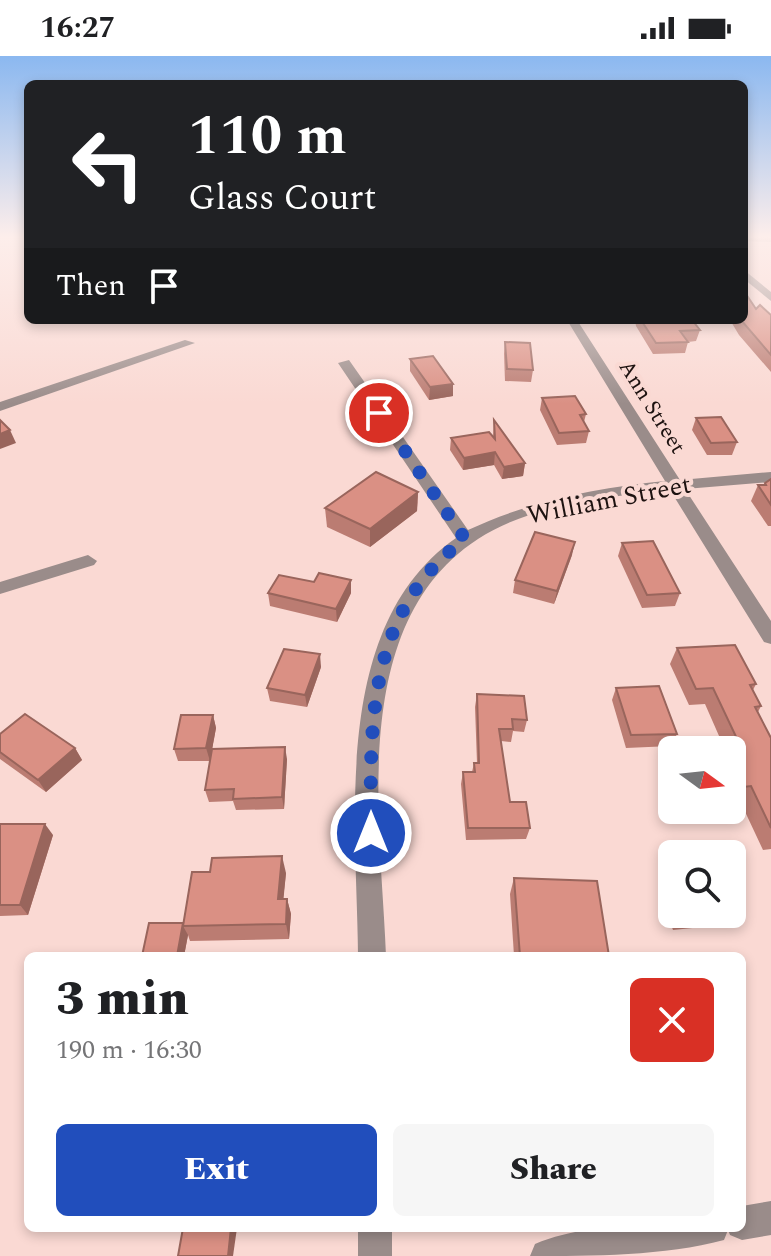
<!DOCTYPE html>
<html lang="en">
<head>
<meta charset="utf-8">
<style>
  :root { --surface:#fff; --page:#f6f6f6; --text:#202124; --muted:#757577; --accent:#214ebc }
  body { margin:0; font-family:Spectral,serif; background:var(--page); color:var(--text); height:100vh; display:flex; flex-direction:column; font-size:30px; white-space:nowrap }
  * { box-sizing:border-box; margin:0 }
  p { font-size:26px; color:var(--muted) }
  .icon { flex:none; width:44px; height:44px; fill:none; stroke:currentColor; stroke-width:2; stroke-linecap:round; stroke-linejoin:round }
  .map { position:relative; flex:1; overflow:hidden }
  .details { position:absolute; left:24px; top:896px; width:722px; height:280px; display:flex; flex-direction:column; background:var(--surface); border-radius:12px; box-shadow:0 4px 12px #0003 }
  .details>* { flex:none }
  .hud { position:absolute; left:24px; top:24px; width:724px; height:244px; border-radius:12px; box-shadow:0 4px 12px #0003; background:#202124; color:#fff; overflow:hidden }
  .needle { width:52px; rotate:105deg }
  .buttons { position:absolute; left:658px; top:680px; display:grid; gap:16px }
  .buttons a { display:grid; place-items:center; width:88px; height:88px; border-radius:12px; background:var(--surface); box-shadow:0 4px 12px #0003; font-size:40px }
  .pin { position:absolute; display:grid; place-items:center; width:68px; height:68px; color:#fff; margin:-34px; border:4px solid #fff; border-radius:50%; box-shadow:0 2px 8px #0007 }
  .me { position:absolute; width:88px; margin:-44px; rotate:0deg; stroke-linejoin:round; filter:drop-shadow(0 0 6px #0008) }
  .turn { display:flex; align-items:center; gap:28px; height:168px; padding:0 32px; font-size:36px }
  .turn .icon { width:104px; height:104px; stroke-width:2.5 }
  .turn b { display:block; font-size:56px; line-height:68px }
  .then { display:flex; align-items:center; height:76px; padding:0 32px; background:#0003; gap:16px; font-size:30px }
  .round { display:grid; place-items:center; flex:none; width:84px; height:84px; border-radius:12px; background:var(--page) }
  .headline { display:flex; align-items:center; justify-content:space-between; height:136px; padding:0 32px }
  h1 { font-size:48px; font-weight:800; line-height:60px }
  .action { display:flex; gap:16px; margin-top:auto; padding:16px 32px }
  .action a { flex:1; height:92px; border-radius:12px; background:var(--accent); color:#fff; font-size:32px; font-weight:800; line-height:92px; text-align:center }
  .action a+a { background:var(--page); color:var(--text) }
  .status { display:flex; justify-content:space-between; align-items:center; height:56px; padding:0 40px; background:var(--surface); direction:ltr }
  .status svg { height:22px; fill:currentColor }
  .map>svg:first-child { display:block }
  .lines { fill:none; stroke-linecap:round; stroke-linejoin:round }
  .minor { fill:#9a8c8a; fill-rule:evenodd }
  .wall { fill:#bb7c72 }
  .shaded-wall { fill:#99655c }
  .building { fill:#da9084; stroke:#99655c; stroke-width:2 }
  .route { stroke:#214ebc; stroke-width:14; stroke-dasharray:0 25.2 }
  .labels { text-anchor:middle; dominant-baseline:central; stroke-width:8; stroke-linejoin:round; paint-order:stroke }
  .far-street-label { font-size:22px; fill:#1d1210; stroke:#fad9d3 }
  .street-label { font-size:26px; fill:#1d1210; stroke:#fad9d3 }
</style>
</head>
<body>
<div class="status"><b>16:27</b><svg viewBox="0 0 49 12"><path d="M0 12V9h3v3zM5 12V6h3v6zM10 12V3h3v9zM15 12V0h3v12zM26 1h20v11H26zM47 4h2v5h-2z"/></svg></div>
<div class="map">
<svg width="771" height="1200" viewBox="0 0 771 1200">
  <rect width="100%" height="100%" fill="#fad9d3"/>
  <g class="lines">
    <g class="minor">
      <path d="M744 180H771V186L744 185Z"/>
      <path d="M744 214 771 236V245L744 223Z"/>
      <path d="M567 264H577L680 424 771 416V426L685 433 771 565V588L764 586 670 434C607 441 532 448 478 483 347 568 381 767 386 900H358C357 766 330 570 456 482L338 307 349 304 468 474C530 445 596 432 665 425Z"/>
      <path d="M185 284 195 287 0 355V346Z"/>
      <path d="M88 499 97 505 94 509 0 538V526Z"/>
      <path d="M771 1145V1179L742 1184 730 1179 728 1174 724 1184C665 1200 592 1200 530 1200L535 1188C597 1162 676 1172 742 1172V1150Z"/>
      <rect x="358" y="1172" width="34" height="28"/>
    </g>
  </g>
  <g class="wall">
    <path d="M756 253 771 259V316L739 279 730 264H744Z"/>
    <path d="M635 264H692L700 274 696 285 688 286 685 297 653 298 636 270Z"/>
    <path d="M505 286 533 314 531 326 505 325 504 298Z"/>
    <path d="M410 303 453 328V340L429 344 410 315Z"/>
    <path d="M542 342 586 358 584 366 589 375 586 387 557 389 540 354Z"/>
    <path d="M696 362 737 386 732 399H707L692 374Z"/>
    <path d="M494 364 525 407 523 420 502 423 494 409 463 414 450 394 451 382 493 381Z"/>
    <path d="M771 423V470H768L751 445 758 429H764L765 427Z"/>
    <path d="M418 436 417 455 370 491 327 471 325 452Z"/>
    <path d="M622 487 680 537 675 550 642 552 618 500Z"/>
    <path d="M572 499 554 548 513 537 515 524Z"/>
    <path d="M351 524V537L337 566 270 550 268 537 314 526Z"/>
    <path d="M677 592 756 628 753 634 761 650 758 656 771 682V793L763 794 740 745 732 746V694H714L717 689H723L705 648 689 649 670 608Z"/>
    <path d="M321 611 307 651 270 645 267 632Z"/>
    <path d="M616 632 677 678 671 690 626 692 612 644Z"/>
    <path d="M477 638 527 664 524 676 513 675 511 686 501 685 510 746 530 772 526 783 466 784 461 728 463 716H472L474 707H477L475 651Z"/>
    <path d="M213 659 216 672 212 693 287 703 284 753 236 754 233 745 209 746 205 734 210 705H178L174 693Z"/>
    <path d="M0 678 75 692 82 704 46 736 0 703Z"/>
    <path d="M0 768 53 779 28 859 0 860Z"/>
    <path d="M286 817 283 843H287L291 858 289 883 190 885 188 879 184 900H142L183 867Z"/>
    <path d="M514 822 609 900H514L510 838Z"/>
    <path d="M662 832 706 866 702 871 673 874 659 837Z"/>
  </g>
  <g class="shaded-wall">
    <path d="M453 328V340L429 344 430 331Z"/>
    <path d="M10 374 16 387 0 393V378Z"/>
    <path d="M495 396 494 409 463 414 464 402Z"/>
    <path d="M525 407 523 420 502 423 504 411Z"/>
    <path d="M418 436 417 455 370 491V473Z"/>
    <path d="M575 486 572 499 554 548 557 535Z"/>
    <path d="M351 524V537L337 566 336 553Z"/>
    <path d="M320 598 321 611 307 651 305 639Z"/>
    <path d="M213 659 216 672 210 705 206 692Z"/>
    <path d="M285 691 287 703 284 753 282 741Z"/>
    <path d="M75 692 82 704 46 736 38 724Z"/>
    <path d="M45 768 53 779 28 859 20 849Z"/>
    <path d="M282 800 286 817 282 858 278 843Z"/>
    <path d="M287 843 291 858 289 883 286 868Z"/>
    <path d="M183 867V870L188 879 184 900H177Z"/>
    <path d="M231 1172H237L233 1200H228Z"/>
  </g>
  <g class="building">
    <path d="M744 235 756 253 760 249 771 259V299L741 264H744Z"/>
    <path d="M641 264H692L700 274 680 275 688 286 656 287Z"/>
    <path d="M505 286 530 287 533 314 507 313Z"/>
    <path d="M433 300 453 328 430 331 410 303Z"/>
    <path d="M575 340 586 358 580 359 589 375 559 377 542 342Z"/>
    <path d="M721 361 737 386 711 387 696 362Z"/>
    <path d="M0 364 10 374 0 378Z"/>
    <path d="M494 364 525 407 504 411 495 396 464 402 451 382 489 376 495 383Z"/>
    <path d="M376 416 418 436 370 473 325 452Z"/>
    <path d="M771 423V449L758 429H766L765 427Z"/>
    <path d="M535 476 575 486 557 535 515 524Z"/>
    <path d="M653 485 680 537 647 539 622 487Z"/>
    <path d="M319 517 351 524 336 553 268 537 279 519 314 526Z"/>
    <path d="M735 589 756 628 750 629 761 650 755 651 771 682V772L751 730 735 732 732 724V694H719L717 689 739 687 713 632 696 633 677 592Z"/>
    <path d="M284 593 320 598 305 639 267 632Z"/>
    <path d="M659 630 677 678 631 679 616 632Z"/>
    <path d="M477 638 524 640 527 664 512 663 513 673H499L510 746H526L530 772H468L463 716H475L474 707H479Z"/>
    <path d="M25 658 75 692 38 724 0 696V678Z"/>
    <path d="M181 659H213L206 692 174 693Z"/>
    <path d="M285 691 282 741 233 743 234 733 205 734 212 693Z"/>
    <path d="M0 768H45L20 849H0Z"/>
    <path d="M282 800 278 843H287L286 868 183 870 192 816H210L212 802Z"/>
    <path d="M514 822 597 825 609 900H520Z"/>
    <path d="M672 831V857L662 832Z"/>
    <path d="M672 858H703L706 866 676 869Z"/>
    <path d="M149 867H183L177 900H142Z"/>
    <path d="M183 1172H231L228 1200H178Z"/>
  </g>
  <linearGradient id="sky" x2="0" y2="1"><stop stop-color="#8bb8f0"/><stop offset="0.52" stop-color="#fdeeeb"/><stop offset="1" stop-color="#fdeeeb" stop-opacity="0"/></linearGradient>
  <rect width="771" height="348" fill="url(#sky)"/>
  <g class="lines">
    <path class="route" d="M371 777C370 667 367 556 465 483L379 357"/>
  </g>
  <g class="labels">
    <g class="far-street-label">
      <text transform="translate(652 351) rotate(58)">Ann Street</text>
    </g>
    <g class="street-label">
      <text transform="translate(609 444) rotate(-11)">William Street</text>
    </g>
  </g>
</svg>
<div class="buttons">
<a><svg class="needle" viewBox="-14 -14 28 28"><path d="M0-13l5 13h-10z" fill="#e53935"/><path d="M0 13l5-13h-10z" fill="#757577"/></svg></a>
<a><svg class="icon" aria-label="search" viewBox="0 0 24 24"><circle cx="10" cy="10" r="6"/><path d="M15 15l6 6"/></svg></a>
</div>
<div class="pin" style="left:379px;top:357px;background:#d93025"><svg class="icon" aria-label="arrive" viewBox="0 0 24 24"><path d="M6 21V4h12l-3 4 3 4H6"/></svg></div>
<svg class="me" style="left:371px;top:777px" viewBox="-20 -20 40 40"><circle r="17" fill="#214ebc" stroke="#fff" stroke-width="3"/><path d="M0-11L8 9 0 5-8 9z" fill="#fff"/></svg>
<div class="hud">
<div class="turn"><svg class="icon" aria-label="left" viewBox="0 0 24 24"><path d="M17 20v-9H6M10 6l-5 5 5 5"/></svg><div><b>110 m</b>Glass Court</div></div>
<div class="then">Then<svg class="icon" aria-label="arrive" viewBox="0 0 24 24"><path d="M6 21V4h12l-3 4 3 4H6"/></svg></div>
</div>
<section class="details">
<div class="headline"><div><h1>3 min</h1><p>190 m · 16:30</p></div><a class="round" style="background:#d93025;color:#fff"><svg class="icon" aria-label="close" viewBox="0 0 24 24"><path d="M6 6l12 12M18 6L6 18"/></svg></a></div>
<div class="action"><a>Exit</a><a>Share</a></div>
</section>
</div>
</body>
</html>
